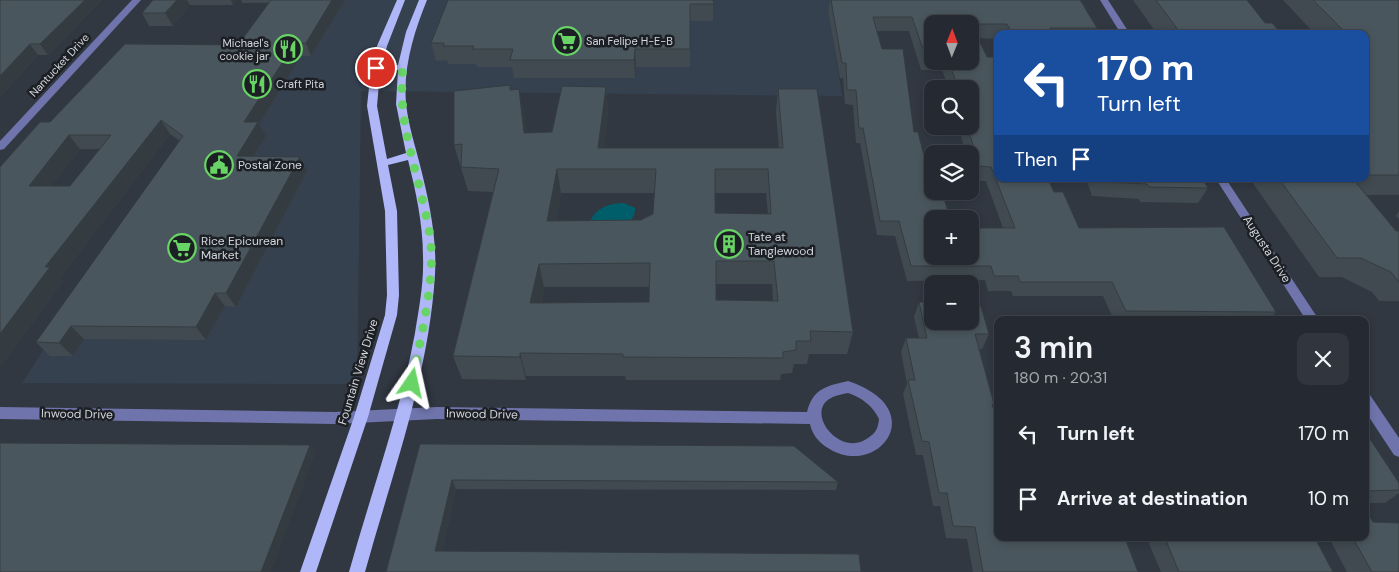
<!DOCTYPE html>
<html lang="en">
<head>
<meta charset="utf-8">
<style>
  :root { --surface:#252a32; --page:#31363e; --text:#f1f3f6; --muted:#a3a7ac; --line:#42464d }
  body { margin:0; font-family:"DM Sans",sans-serif; background:var(--page); color:var(--text); height:100vh; display:flex; flex-direction:column; font-size:19px; white-space:nowrap }
  * { box-sizing:border-box; margin:0 }
  p { font-size:16px; color:var(--muted) }
  .icon { flex:none; width:28px; height:28px; fill:none; stroke:currentColor; stroke-width:2; stroke-linecap:round; stroke-linejoin:round }
  .map { position:relative; flex:1; overflow:hidden }
  .panel { position:absolute; left:994px; top:316px; width:375px; height:225px; display:flex; flex-direction:column; background:var(--surface); border-radius:10px; box-shadow:0 2px 8px #0003,0 0 0 1px var(--line) }
  .panel>* { flex:none }
  .hud { position:absolute; left:994px; top:30px; width:375px; height:152px; border-radius:10px; box-shadow:0 2px 8px #0003,0 0 0 1px var(--line); background:#1a4fa0; color:#fff; overflow:hidden }
  .needle { width:32px; rotate:1deg }
  .controls { position:absolute; left:924px; top:15px; display:grid; gap:10px }
  .controls a { display:grid; place-items:center; width:55px; height:55px; border-radius:10px; background:var(--surface); box-shadow:0 2px 8px #0003,0 0 0 1px var(--line); font-size:25px }
  .pin { position:absolute; display:grid; place-items:center; width:42px; height:42px; color:#fff; margin:-21px; border:2px solid #fff; border-radius:50%; box-shadow:0 1px 5px #0007 }
  .me { position:absolute; width:55px; margin:-28px; rotate:11deg; stroke-linejoin:round; filter:drop-shadow(0 0 4px #0008) }
  .turn { display:flex; align-items:center; gap:18px; height:105px; padding:0 20px; font-size:22px }
  .turn .icon { width:65px; height:65px; stroke-width:2.5 }
  .turn b { display:block; font-size:35px; line-height:42px }
  .then { display:flex; align-items:center; height:48px; padding:0 20px; background:#0003; gap:10px; font-size:19px }
  .round { display:grid; place-items:center; flex:none; width:52px; height:52px; border-radius:10px; background:var(--page) }
  .head { display:flex; align-items:center; justify-content:space-between; height:85px; padding:0 20px }
  h1 { font-size:30px; font-weight:600; line-height:38px }
  ul { padding:0; list-style:none }
  li { display:flex; align-items:center; gap:15px; height:65px; padding:0 20px }
  li div { flex:1 }
  li b { display:block; font-size:19px }
  li em { font-style:normal }
  .map>svg:first-child { display:block }
  .built { fill:#364150 }
  .water { fill:#005d6a }
  .lines { fill:none; stroke-linecap:round; stroke-linejoin:round }
  .minor { fill:#6f75ac; fill-rule:evenodd }
  .major { fill:#afb7f9; fill-rule:evenodd }
  .wall { fill:#404a50; fill-rule:evenodd }
  .shaded-wall { fill:#343c41 }
  .building { fill:#4a565d; stroke:#343c41; fill-rule:evenodd }
  .route { stroke:#68d465; stroke-width:9; stroke-dasharray:0 16.2 }
  .labels { text-anchor:middle; dominant-baseline:central; stroke-width:5; stroke-linejoin:round; paint-order:stroke }
  .far-poi-label { font-size:11px; fill:#d2d6dd; stroke:#1c1f23; text-anchor:start }
  .far-street-label { font-size:11px; fill:#d2d6dd; stroke:#1c1f23 }
  .poi-label { font-size:12px; fill:#d2d6dd; stroke:#1c1f23; text-anchor:start }
  .street-label { font-size:12px; fill:#d2d6dd; stroke:#1c1f23 }
</style>
</head>
<body>
<div class="map">
<svg width="1399" height="572" viewBox="0 0 1399 572">
  <rect width="100%" height="100%" fill="#313842"/>
  <path class="built" d="M277 0H1081L1087 9 828 8 842 96 361 91 357 384 22 383 214 87Z"/>
  <path class="water" d="M624 203 635 208C636 231 603 224 590 222 595 208 610 203 624 203Z"/>
  <g class="lines">
    <g class="minor">
      <path d="M132 0H141L4 149 0 150V141Z"/>
      <path d="M1100 0H1108L1130 34H1121Z"/>
      <path d="M1216 179H1226L1319 320H1306Z"/>
      <path d="M848 381C933 409 877 480 828 448 819 443 812 434 810 424L437 419 335 424 0 419V407L335 412 437 407 807 412C813 388 827 386 848 381ZM848 393C861 397 873 406 879 419 878 428 876 433 868 438 840 459 802 410 833 397 837 395 843 394 848 393Z"/>
      <path d="M1365 393 1370 395 1399 438V457L1394 455 1365 411Z"/>
    </g>
    <path class="major" d="M397 0H405L387 46 382 66 398 65 406 32 419 0H427C414 32 403 67 406 103 408 124 415 145 420 165 429 201 437 237 435 274 429 376 392 474 365 572H349C371 493 400 414 415 333 419 308 424 283 423 257 423 224 416 192 408 160L388 165 397 211 399 295 397 315 368 417 316 572H300L354 417 385 315 387 295 385 211 367 106 371 69 377 46ZM398 70 396 104 406 153 387 159 377 106 380 72Z"/>
  </g>
  <g class="wall">
    <path d="M0 0H102L48 55H38L0 97Z"/>
    <path d="M153 0H237L233 5H190L173 26H149L142 13Z"/>
    <path d="M241 0H345L311 56H301L259 124 266 136 253 157 307 171 236 307 225 306 206 340 84 339 73 356H50L36 342 180 141 170 134 60 278 63 281 0 367V167L50 122 238 45 269 3H242ZM80 149H100L70 186H51Z"/>
    <path d="M713 0V21H690V67H636L635 78H514L512 67H477L476 64H448L447 60 436 61 431 43Z"/>
    <path d="M830 0H1080L1097 28 1095 34H998V39L978 38 1054 192 1079 228 1276 312 1268 320H1114L1103 296H1013L1011 291H988L985 280 907 281 895 236 877 235 860 143H856L853 105 845 104 843 78H840L828 11ZM932 24 970 61H932ZM877 31H909L921 70H942L949 89H970V126H958L966 154H970V165L975 181H986L1003 228 932 256 914 132 882 49Z"/>
    <path d="M1133 0H1247L1265 23 1282 34H1157Z"/>
    <path d="M1283 0H1399V195H1366L1396 231H1399V301H1379L1372 292 1342 277H1319L1250 179H1365V34H1315Z"/>
    <path d="M510 85 511 90 524 113 526 133 552 132 606 87 608 111 604 148H779L776 112 778 89 853 332 847 354H809L807 364H794L792 373 781 374 780 380H626L625 376H526V380L462 379 453 356 493 192 468 191 454 145ZM561 193H654L653 214 641 220 556 221ZM715 193H766L768 214 715 213ZM716 284H772L773 301 716 300ZM544 287H649V302L541 303Z"/>
    <path d="M1086 179H1202L1208 188 1198 203 1140 202 1139 199 1092 196Z"/>
    <path d="M1399 211V219L1396 216Z"/>
    <path d="M919 302 989 334 982 349H979L994 404 993 406 998 538H1365L1399 572H1347L1330 540H1316L1333 572H1161L1147 539H1125L1138 572H973L967 539 946 538 940 506H933L923 455H916L903 394 907 384 901 352 906 338H919L914 317Z"/>
    <path d="M1365 436 1399 483V493L1385 503H1365Z"/>
    <path d="M420 444 838 482 836 490 456 489 442 551 386 572Z"/>
  </g>
  <g class="shaded-wall">
    <path d="M85 0H102L48 55 40 44Z"/>
    <path d="M177 0H187L190 5 173 26 165 13Z"/>
    <path d="M231 0H237L233 5Z"/>
    <path d="M332 0H345L311 56 306 43Z"/>
    <path d="M295 43 301 56 259 124 266 136 245 170 237 156 244 122Z"/>
    <path d="M30 44 38 55 0 97V76Z"/>
    <path d="M635 49 636 67 635 78 634 60Z"/>
    <path d="M606 87 608 111 602 169 598 148Z"/>
    <path d="M519 89 524 113 529 157 524 133Z"/>
    <path d="M161 120 170 134 60 278 63 281 0 367V334L45 267Z"/>
    <path d="M69 135 80 149 41 200 29 186Z"/>
    <path d="M300 157 307 171 236 307 226 293Z"/>
    <path d="M557 169 561 193 552 245 547 221Z"/>
    <path d="M539 264 544 287 536 326 530 303Z"/>
    <path d="M215 293 225 306 206 340 196 327Z"/>
    <path d="M71 326 84 339 73 356 59 343Z"/>
    <path d="M520 353 526 376V380L520 357Z"/>
    <path d="M310 445 316 452 271 572H261Z"/>
    <path d="M452 480 456 489 440 559 435 551Z"/>
  </g>
  <g class="building">
    <path d="M0 0H85L40 44H30L0 76Z"/>
    <path d="M153 0H177L165 13H142Z"/>
    <path d="M271 0H332L306 43H295L244 122H258L237 156 300 157 226 293H215L196 327 71 326 59 343 36 342 183 136 161 120 45 267H50L0 334V167L40 122H50L125 44 238 45ZM69 135H111L70 186H29Z"/>
    <path d="M448 0H713L714 4H690V49H635L634 60H510L513 49H472L474 46H443L444 43H431Z"/>
    <path d="M831 0H1080L1097 28H1050L1053 34H1012L1007 24H971L987 57H998V179H1048L1054 192H1063L1079 228 1224 227 1276 312 1126 311 1112 282H1020L1018 276H994L991 266H911L899 221H880L863 128H859L856 90H847L846 63H842ZM873 17H912L925 55H932V24H970V61H948L959 89H970V126H967L980 166 991 167 1015 228H970V256H932V219H950L942 191H932V156H924L918 132H914L903 49H882Z"/>
    <path d="M1156 0H1247L1265 23H1272L1282 34H1181Z"/>
    <path d="M1313 0H1399V175H1365V58H1370L1365 52V34H1347Z"/>
    <path d="M510 85V90L519 89 524 133 552 132 562 86 606 87 598 148H783L778 89H817L853 332 810 331 811 341H796V350L783 352V358L623 357V354L520 353V357L453 356 499 169 461 167 462 144 454 145V91ZM557 169H656L653 214 641 220 547 221ZM715 169H768L771 214 715 213ZM716 261H774L778 301 716 300ZM650 263 649 302 530 303 539 264Z"/>
    <path d="M1099 179H1202L1208 188 1149 187 1147 184 1100 182Z"/>
    <path d="M1279 179H1353L1396 231H1399V282L1391 272 1361 258H1337Z"/>
    <path d="M919 302H932V321H970V303H980L989 334H975L994 404H992L998 424V538H1125L1138 572H983L975 527 953 526 947 493H939L929 442 922 441 908 380H915L906 338H927Z"/>
    <path d="M1365 436H1368L1399 483V490L1365 491Z"/>
    <path d="M0 443 310 445 261 572H0Z"/>
    <path d="M420 444 794 446 838 482 452 480 435 551 859 554 861 572H386Z"/>
    <path d="M1365 509 1373 522 1399 523V572H1372L1353 538H1365Z"/>
    <path d="M1165 538H1315L1333 572H1179Z"/>
  </g>
  <g class="lines">
    <path class="route" d="M376 68 403 67C396 125 421 179 430 236 436 282 420 338 412 383"/>
  </g>
  <defs>
    <symbol id="supermarket-ring" viewBox="-11 -11 22 22"><circle r="9.5" fill="#1c1f23" stroke="#68d465" stroke-width="1.5"/><path d="M-6-5.5h2.5l.6 2H6L4.5 2H-2.5L-4.4-4H-6ZM-1.5 3.2a1.3 1.3 0 1 0 .1 0ZM3 3.2a1.3 1.3 0 1 0 .1 0Z" fill="#68d465"/></symbol>
    <symbol id="restaurant-ring" viewBox="-11 -11 22 22"><circle r="9.5" fill="#1c1f23" stroke="#68d465" stroke-width="1.5"/><path d="M-5-6h1v4h1v-4h1v4h1v-4h1v5L-1.5 .5V6h-2V.5L-5-1ZM5-6V6H3V1.5H1.5Q1.5-4 5-6Z" fill="#68d465"/></symbol>
    <symbol id="civic-ring" viewBox="-11 -11 22 22"><circle r="9.5" fill="#1c1f23" stroke="#68d465" stroke-width="1.5"/><path d="M-.6-6.5H3V-4.5H.6V-3L4-1V1h2V6H-6V1h2V-1L-.6-3ZM-1.2 2.5V6h2.4V2.5Z" fill="#68d465"/></symbol>
    <symbol id="building-ring" viewBox="-11 -11 22 22"><circle r="9.5" fill="#1c1f23" stroke="#68d465" stroke-width="1.5"/><path d="M-4-6H4V6H1V3H-1V6H-4ZM-2.5-4.3h1.7v1.8h-1.7ZM.8-4.3h1.7v1.8H.8ZM-2.5-1h1.7V.8h-1.7ZM.8-1h1.7V.8H.8Z" fill="#68d465"/></symbol>
  </defs>
  <g fill-rule="evenodd">
    <use href="#supermarket-ring" x="551" y="25" width="32" height="32"/>
    <use href="#restaurant-ring" x="272" y="33" width="32" height="32"/>
    <use href="#restaurant-ring" x="241" y="68" width="32" height="32"/>
    <use href="#civic-ring" x="203" y="149" width="32" height="32"/>
    <use href="#building-ring" x="713" y="228" width="32" height="32"/>
    <use href="#supermarket-ring" x="166" y="232" width="32" height="32"/>
  </g>
  <g class="labels">
    <g class="far-poi-label">
      <text x="586" y="41">San Felipe H-E-B</text>
      <text x="269" y="43" text-anchor="end">Michael's<tspan x="269" dy="13">cookie jar</tspan></text>
      <text x="276" y="84">Craft Pita</text>
    </g>
    <g class="far-street-label">
      <text transform="translate(59 65) rotate(-47)">Nantucket Drive</text>
    </g>
    <g class="poi-label">
      <text x="238" y="165">Postal Zone</text>
      <text x="748" y="237">Tate at<tspan x="748" dy="14">Tanglewood</tspan></text>
      <text x="201" y="241">Rice Epicurean<tspan x="201" dy="14">Market</tspan></text>
    </g>
    <g class="street-label">
      <text transform="translate(1267 249) rotate(57)">Augusta Drive</text>
      <text transform="translate(358 372) rotate(-73)">Fountain View Drive</text>
      <text transform="translate(77 414) rotate(1)">Inwood Drive</text>
      <text transform="translate(482 414) rotate(1)">Inwood Drive</text>
    </g>
  </g>
</svg>
<div class="controls">
<a><svg class="needle" viewBox="-14 -14 28 28"><path d="M0-13l5 13h-10z" fill="#e53935"/><path d="M0 13l5-13h-10z" fill="#a3a7ac"/></svg></a>
<a><svg class="icon" aria-label="search" viewBox="0 0 24 24"><circle cx="10" cy="10" r="6"/><path d="M15 15l6 6"/></svg></a>
<a><svg class="icon" aria-label="layers" viewBox="0 0 24 24"><path d="M12 4l9 5-9 5-9-5zM3 14l9 5 9-5"/></svg></a>
<a>+</a>
<a>−</a>
</div>
<div class="pin" style="left:376px;top:68px;background:#d93025"><svg class="icon" aria-label="arrive" viewBox="0 0 24 24"><path d="M6 21V4h12l-3 4 3 4H6"/></svg></div>
<svg class="me" style="left:412px;top:383px" viewBox="-20 -20 40 40"><path d="M0-17L14 15 0 8-14 15z" fill="#68d465" stroke="#fff" stroke-width="4"/></svg>
<div class="hud">
<div class="turn"><svg class="icon" aria-label="left" viewBox="0 0 24 24"><path d="M17 20v-9H6M10 6l-5 5 5 5"/></svg><div><b>170 m</b>Turn left</div></div>
<div class="then">Then<svg class="icon" aria-label="arrive" viewBox="0 0 24 24"><path d="M6 21V4h12l-3 4 3 4H6"/></svg></div>
</div>
<section class="panel">
<div class="head"><div><h1>3 min</h1><p>180 m · 20:31</p></div><a class="round"><svg class="icon" aria-label="close" viewBox="0 0 24 24"><path d="M6 6l12 12M18 6L6 18"/></svg></a></div>
<ul>
<li><svg class="icon" aria-label="left" viewBox="0 0 24 24"><path d="M17 20v-9H6M10 6l-5 5 5 5"/></svg><div><b>Turn left</b></div><em>170 m</em></li>
<li><svg class="icon" aria-label="arrive" viewBox="0 0 24 24"><path d="M6 21V4h12l-3 4 3 4H6"/></svg><div><b>Arrive at destination</b></div><em>10 m</em></li>
</ul>
</section>
</div>
</body>
</html>
